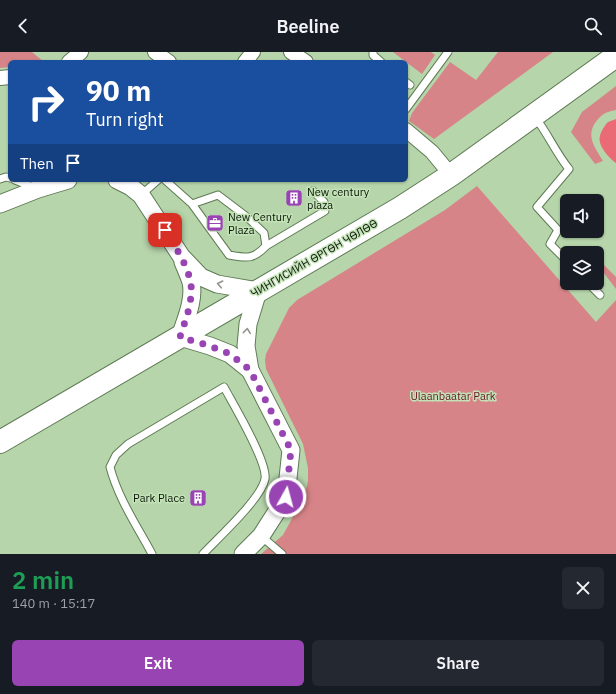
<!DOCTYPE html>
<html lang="en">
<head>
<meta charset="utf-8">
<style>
  :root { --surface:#171b24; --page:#242831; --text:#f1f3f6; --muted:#9ea1a6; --accent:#9845b3 }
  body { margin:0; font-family:"IBM Plex Sans",sans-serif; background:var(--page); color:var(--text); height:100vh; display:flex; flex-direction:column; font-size:15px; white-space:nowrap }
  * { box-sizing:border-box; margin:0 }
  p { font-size:13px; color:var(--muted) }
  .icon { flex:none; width:22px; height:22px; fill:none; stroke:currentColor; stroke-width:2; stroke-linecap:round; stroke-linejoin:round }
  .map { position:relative; height:502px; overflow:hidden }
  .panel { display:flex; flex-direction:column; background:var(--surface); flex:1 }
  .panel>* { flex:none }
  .banner { position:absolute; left:8px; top:8px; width:400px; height:122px; border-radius:6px; box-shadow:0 1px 3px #0004; background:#1a4fa0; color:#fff; overflow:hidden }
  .controls { position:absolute; left:560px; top:142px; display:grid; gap:8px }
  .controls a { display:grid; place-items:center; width:44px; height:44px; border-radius:6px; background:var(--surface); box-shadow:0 1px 3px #0004; font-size:20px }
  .pin { position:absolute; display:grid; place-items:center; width:34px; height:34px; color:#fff; margin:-17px; border-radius:8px; box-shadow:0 2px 6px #0006 }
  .me { position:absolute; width:44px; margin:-22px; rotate:7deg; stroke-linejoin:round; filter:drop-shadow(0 0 3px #0008) }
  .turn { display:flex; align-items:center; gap:14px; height:84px; padding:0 12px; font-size:18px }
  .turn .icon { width:52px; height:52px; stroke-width:2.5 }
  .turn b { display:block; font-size:28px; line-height:34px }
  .then { display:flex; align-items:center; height:38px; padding:0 12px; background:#0003; gap:8px; font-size:15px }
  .round { display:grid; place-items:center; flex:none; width:42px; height:42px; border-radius:6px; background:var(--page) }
  .headline { display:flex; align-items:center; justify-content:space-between; height:68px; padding:0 12px }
  h1 { font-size:24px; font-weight:600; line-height:30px; color:#1e9e55 }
  .button { display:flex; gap:8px; margin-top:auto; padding:8px 12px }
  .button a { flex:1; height:46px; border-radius:6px; background:var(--accent); color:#fff; font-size:16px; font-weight:600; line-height:46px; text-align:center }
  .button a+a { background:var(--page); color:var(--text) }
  header { display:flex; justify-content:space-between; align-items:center; height:52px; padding:0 12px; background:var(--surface); font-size:18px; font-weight:600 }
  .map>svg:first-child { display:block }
  .green { fill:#d78488 }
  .forest { fill:#ea6a75 }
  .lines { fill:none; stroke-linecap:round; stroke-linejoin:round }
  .service-casing { stroke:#5e7a53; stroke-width:9 }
  .minor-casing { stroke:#5e7a53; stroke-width:16 }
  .tertiary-casing { stroke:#5e7a53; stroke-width:19 }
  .trunk-casing { stroke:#5e7a53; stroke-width:24 }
  .service { stroke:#fff; stroke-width:7 }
  .minor { stroke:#fff; stroke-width:14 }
  .tertiary { stroke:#fff; stroke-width:17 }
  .trunk { stroke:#fff; stroke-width:22 }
  .oneway { stroke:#91968f }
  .route { stroke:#9845b3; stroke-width:7; stroke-dasharray:0 12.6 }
  .labels { text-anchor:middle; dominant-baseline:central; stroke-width:3; stroke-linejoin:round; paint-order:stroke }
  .poi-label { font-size:11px; fill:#0b1607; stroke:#c3e2b7; text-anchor:start }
  .street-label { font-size:11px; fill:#0b1607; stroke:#c3e2b7 }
  .park-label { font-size:11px; fill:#661522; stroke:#c3e2b7 }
</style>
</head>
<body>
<header><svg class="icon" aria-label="back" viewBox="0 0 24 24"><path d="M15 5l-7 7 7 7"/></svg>Beeline<svg class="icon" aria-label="search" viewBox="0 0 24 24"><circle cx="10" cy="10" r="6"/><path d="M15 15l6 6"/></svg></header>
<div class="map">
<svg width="616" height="502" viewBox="0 0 616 502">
  <rect width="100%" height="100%" fill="#b6d5ab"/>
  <g class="green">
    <path d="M0 0H32L44 10H10V15L0 16Z"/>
    <path d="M393 0H431L435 3 422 22Z"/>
    <path d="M498 0H553L434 87 409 69 412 61 450 10 476 28Z"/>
    <path d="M616 34V58C609 59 604 61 599 66 584 82 594 94 603 109L595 112 571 80 582 60Z"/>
    <path d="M477 134 596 270 616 248V502H261L283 483 300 452 307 434 308 428V416L303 392 266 317 265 308 266 302 289 256 297 248 445 158Z"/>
    <path d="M597 206 616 225V237L597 212Z"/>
  </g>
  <path class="forest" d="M616 67V111C609 106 597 93 600 84 601 79 605 73 608 70Z"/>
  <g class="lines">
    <defs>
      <g id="service">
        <path d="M373 0V3L381 10"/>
        <path d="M406 30 410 33"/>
        <path d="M406 57 448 0"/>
        <path d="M535 65C548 82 556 101 569 117L537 155 558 178 550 192 567 209"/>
        <path d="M0 127 6 125 10 126"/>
        <path d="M15 128 35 136"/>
        <path d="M165 128 192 152 229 203C247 206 253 208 266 194L264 181 247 165 218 143 192 152"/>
        <path d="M141 143 158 128"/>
        <path d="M266 194 325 159 324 150 313 139"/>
        <path d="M588 231 600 243"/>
        <path d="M261 484 282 502"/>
        <path d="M152 502C137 474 118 446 110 415L116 403 128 392 224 335C233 352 268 410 265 427 261 447 218 486 203 502"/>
      </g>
      <g id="minor">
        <path d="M155 0 169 10"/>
        <path d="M291 0 306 10"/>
        <path d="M69 10 81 0"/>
        <path d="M245 10 253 0"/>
        <path d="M0 26 10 25"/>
        <path d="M406 78 432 100 451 123"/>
      </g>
      <g id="tertiary">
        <path d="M117 128 131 135 141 143 181 204 201 225 217 232 258 239 248 272 246 294 250 318 291 398 286 445 261 484 243 502"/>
        <path d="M0 152 38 137 68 128"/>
        <path d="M183 210C186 217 189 224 191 230 195 248 185 269 180 285L210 294 230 302 250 318"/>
      </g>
      <path id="trunk" d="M0 390 400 156 451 123 616 4"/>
    </defs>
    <use href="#service" class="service-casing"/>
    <use href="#minor" class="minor-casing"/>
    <use href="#tertiary" class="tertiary-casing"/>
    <use href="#trunk" class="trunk-casing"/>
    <use href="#service" class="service"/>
    <use href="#minor" class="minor"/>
    <use href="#tertiary" class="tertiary"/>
    <use href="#trunk" class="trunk"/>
  </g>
  <defs><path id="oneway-chevron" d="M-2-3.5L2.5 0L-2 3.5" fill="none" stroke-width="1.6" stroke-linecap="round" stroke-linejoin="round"/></defs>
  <g class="oneway">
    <use href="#oneway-chevron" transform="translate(220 232) rotate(-168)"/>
    <use href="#oneway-chevron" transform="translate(247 279) rotate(-84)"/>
  </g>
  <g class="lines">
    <path class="route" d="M165 178C176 196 194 222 191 243 190 258 184 272 180 285L210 294 230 302 250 318 291 398 286 445"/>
  </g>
  <defs>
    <symbol id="building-square" viewBox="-11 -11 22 22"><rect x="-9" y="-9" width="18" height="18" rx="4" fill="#9845b3" stroke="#c3e2b7"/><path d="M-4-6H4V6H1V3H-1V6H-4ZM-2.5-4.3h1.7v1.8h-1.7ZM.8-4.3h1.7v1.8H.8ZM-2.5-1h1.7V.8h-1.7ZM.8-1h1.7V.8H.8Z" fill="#fff"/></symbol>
    <symbol id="office-square" viewBox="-11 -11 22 22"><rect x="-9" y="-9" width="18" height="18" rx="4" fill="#9845b3" stroke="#c3e2b7"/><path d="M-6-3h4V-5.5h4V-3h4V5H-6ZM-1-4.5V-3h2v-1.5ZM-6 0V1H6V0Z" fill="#fff"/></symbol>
  </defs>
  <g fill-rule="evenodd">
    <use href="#building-square" x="284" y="136" width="20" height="20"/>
    <use href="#office-square" x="205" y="161" width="20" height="20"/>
    <use href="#building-square" x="188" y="436" width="20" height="20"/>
  </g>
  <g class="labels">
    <g class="poi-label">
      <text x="307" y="140">New century<tspan x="307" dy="13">plaza</tspan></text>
      <text x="228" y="165">New Century<tspan x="228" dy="13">Plaza</tspan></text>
      <text x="185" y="446" text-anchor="end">Park Place</text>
    </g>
    <g class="street-label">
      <text transform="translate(314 206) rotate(-30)">ЧИНГИСИЙН ӨРГӨН ЧӨЛӨӨ</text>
    </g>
    <g class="park-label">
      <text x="453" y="344">Ulaanbaatar Park</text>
    </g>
  </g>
</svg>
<div class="controls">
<a><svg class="icon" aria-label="sound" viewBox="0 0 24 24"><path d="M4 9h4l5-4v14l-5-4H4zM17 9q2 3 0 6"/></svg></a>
<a><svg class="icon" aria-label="layers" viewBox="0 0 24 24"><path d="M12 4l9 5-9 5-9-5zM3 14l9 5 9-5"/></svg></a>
</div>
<div class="pin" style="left:165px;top:178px;background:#d93025"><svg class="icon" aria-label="arrive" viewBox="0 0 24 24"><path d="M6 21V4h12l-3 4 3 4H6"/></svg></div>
<svg class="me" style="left:286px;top:445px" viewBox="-20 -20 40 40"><circle r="17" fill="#9845b3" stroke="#fff" stroke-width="3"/><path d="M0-11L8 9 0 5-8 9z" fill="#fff"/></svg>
<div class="banner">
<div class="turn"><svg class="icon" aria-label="right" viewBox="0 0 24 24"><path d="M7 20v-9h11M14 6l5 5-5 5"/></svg><div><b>90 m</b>Turn right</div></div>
<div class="then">Then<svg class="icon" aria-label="arrive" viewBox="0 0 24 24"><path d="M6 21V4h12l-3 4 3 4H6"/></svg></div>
</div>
</div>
<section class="panel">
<div class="headline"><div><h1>2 min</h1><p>140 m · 15:17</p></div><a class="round"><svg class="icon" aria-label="close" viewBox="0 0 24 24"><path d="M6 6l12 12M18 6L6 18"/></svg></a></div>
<div class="button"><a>Exit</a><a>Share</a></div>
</section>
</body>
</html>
